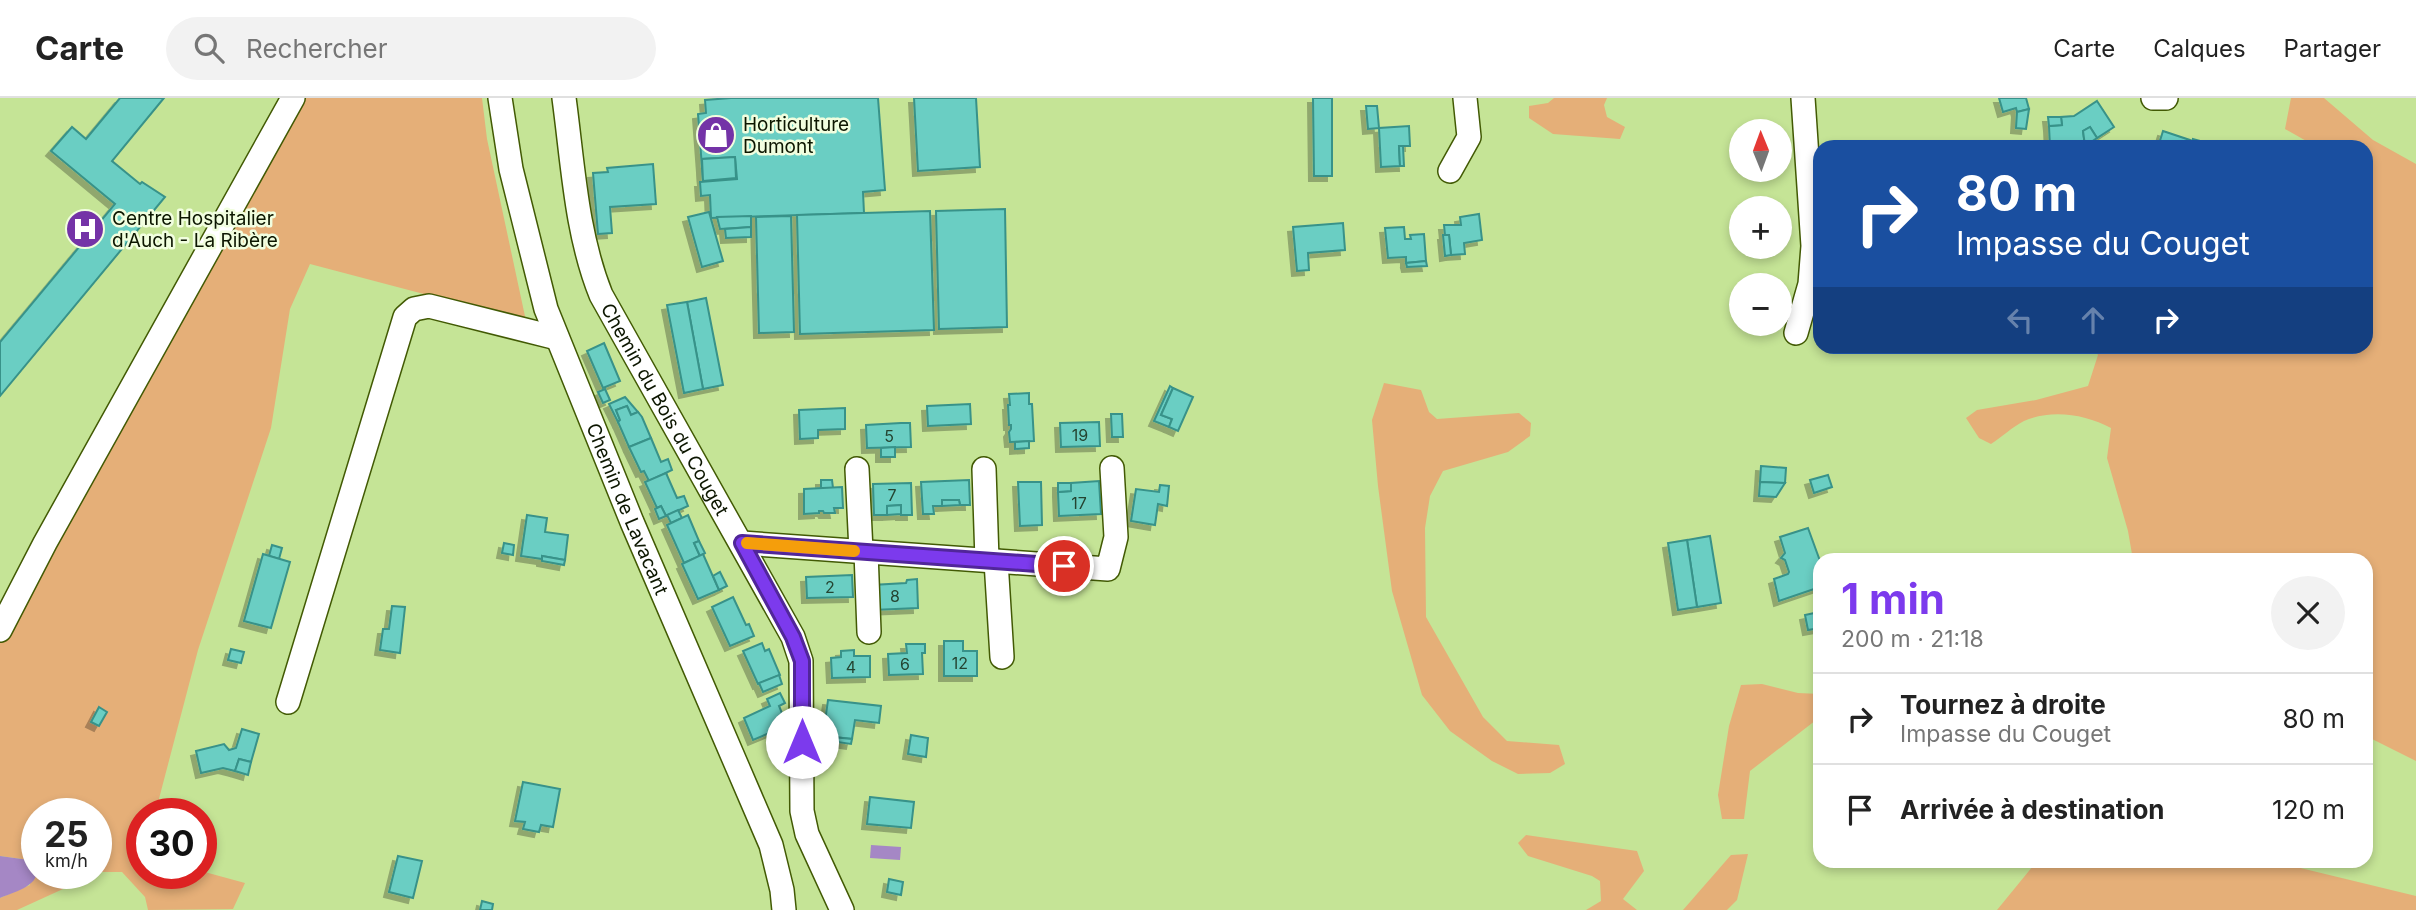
<!DOCTYPE html>
<html lang="fr">
<head>
<meta charset="utf-8">
<style>
  :root { --surface:#fff; --page:#f2f2f2; --text:#222; --muted:#767676; --line:#e0e0e0; --accent:#7c3aed }
  body { margin:0; font-family:Inter,sans-serif; background:var(--page); color:var(--text); height:100vh; display:flex; flex-direction:column; font-size:26px; white-space:nowrap }
  * { box-sizing:border-box; margin:0 }
  p { font-size:23px; color:var(--muted) }
  .icon { flex:none; width:38px; height:38px; fill:none; stroke:currentColor; stroke-width:2; stroke-linecap:round; stroke-linejoin:round }
  .map { position:relative; flex:1; overflow:hidden }
  .sheet { position:absolute; left:1813px; top:455px; width:560px; height:315px; display:flex; flex-direction:column; background:var(--surface); border-radius:21px; box-shadow:0 4px 10px #0003 }
  .sheet>* { flex:none }
  .banner { position:absolute; left:1813px; top:42px; width:560px; height:214px; border-radius:21px; box-shadow:0 4px 10px #0003; background:#1a4fa0; color:#fff; overflow:hidden }
  .needle { width:46px; rotate:359deg }
  .buttons { position:absolute; left:1729px; top:21px; display:grid; gap:14px }
  .buttons a { display:grid; place-items:center; width:63px; height:63px; border-radius:50%; background:var(--surface); box-shadow:0 4px 10px #0003; font-size:35px }
  .speed { position:absolute; left:21px; top:700px; display:flex; gap:14px; font-size:35px; font-weight:700; text-align:center }
  .speed>* { display:grid; place-content:center; width:91px; height:91px; border-radius:50%; background:var(--surface); box-shadow:0 4px 10px #0003; line-height:1 }
  .speed small { font-size:18px; font-weight:400 }
  .speed .limit { border:10px solid #d22; background:#fff; color:#111 }
  .pin { position:absolute; display:grid; place-items:center; width:60px; height:60px; color:#fff; margin:-30px; border:4px solid #fff; border-radius:50%; box-shadow:0 2px 7px #0007 }
  .me { position:absolute; width:77px; margin:-38px; rotate:0deg; stroke-linejoin:round; filter:drop-shadow(0 0 5px #0008) }
  .turn { display:flex; align-items:center; gap:24px; height:147px; padding:0 28px; font-size:32px }
  .turn .icon { width:91px; height:91px; stroke-width:2.5 }
  .turn b { display:block; font-size:49px; line-height:60px }
  .lanes { display:flex; align-items:center; height:66px; padding:0 28px; background:#0003; justify-content:center; gap:35px; direction:ltr }
  .lanes .off { opacity:.35 }
  .round { display:grid; place-items:center; flex:none; width:74px; height:74px; border-radius:37px; background:var(--page) }
  .summary { display:flex; align-items:center; justify-content:space-between; height:119px; padding:0 28px }
  h1 { font-size:42px; font-weight:700; line-height:52px; color:var(--accent) }
  ul { padding:0; list-style:none }
  li { display:flex; align-items:center; gap:21px; height:91px; padding:0 28px; border-top:2px solid var(--line) }
  li div { flex:1 }
  li b { display:block; font-size:26px }
  li em { font-style:normal }
  header { display:flex; align-items:center; gap:42px; box-sizing:border-box; height:98px; padding:0 35px; background:var(--surface); border-bottom:2px solid var(--line) }
  header strong { font-size:33px }
  nav { display:flex; gap:38px; margin-inline-start:auto; font-size:24px }
  .search { width:490px; height:63px; background:var(--page); display:flex; align-items:center; gap:18px; box-sizing:border-box; padding:0 24px; border-radius:38px; color:var(--muted); font-size:26px }
  .map>svg:first-child { display:block }
  .green { fill:#e5af78 }
  .water { fill:#a587c5 }
  .building { fill:#6acec3; stroke:#389289; stroke-width:2; filter:url(#shadow) }
  .lines { fill:none; stroke-linecap:round; stroke-linejoin:round }
  .minor-casing { stroke:#425a04; stroke-width:26 }
  .minor { stroke:#fff; stroke-width:23 }
  .route-casing { stroke:#51269a; stroke-width:18 }
  .route { stroke:#7c3aed; stroke-width:12 }
  .slow { stroke:#f59e0b; stroke-width:12 }
  .labels { text-anchor:middle; dominant-baseline:central; stroke-width:5; stroke-linejoin:round; paint-order:stroke }
  .number-label { font-size:16px; fill:#244431 }
  .poi-label { font-size:19px; fill:#0c1600; stroke:#f1fedf; text-anchor:start }
  .street-label { font-size:19px; fill:#0c1600; stroke:#f1fedf }
</style>
</head>
<body>
<header>
<strong>Carte</strong>
<div class="search"><svg class="icon" aria-label="search" viewBox="0 0 24 24"><circle cx="10" cy="10" r="6"/><path d="M15 15l6 6"/></svg>Rechercher</div>
<nav><a>Carte</a><a>Calques</a><a>Partager</a></nav>
</header>
<div class="map">
<svg width="2416" height="812" viewBox="0 0 2416 812">
  <defs>
    <filter id="shadow"><feDropShadow dx="-5" dy="5" stdDeviation="0" flood-color="#0004"/></filter>
  </defs>
  <rect width="100%" height="100%" fill="#c5e496"/>
  <g class="green">
    <path d="M289 0H482L487 41 526 223 310 166 290 211 271 330 198 552 155 716H142V775H201V773L245 785 233 811 148 812 145 799 122 774H96V716H37V775H89L74 786 17 812H0V800L30 787 29 762 0 758V519Z"/>
    <path d="M1554 0H1607L1604 7 1607 19 1625 29 1620 41 1553 36 1529 20V8L1548 5Z"/>
    <path d="M2291 0H2324L2373 42 2416 66V663L2366 638V462H2133L2128 433 2107 360 2111 330C2085 316 2051 311 2024 323 2012 329 2002 339 1991 346L1979 340 1966 320 1977 312 2036 302 2088 288 2098 257 2093 249 2366 248V49H2317L2285 31Z"/>
    <path d="M1384 285 1421 292 1429 314 1437 321 1519 315 1531 325 1530 338 1508 354 1443 373 1430 398 1425 430 1426 519 1483 619 1507 643 1559 647 1565 666 1550 675 1518 676 1492 663 1450 633 1422 597 1392 493 1378 388 1372 322Z"/>
    <path d="M1762 586 1798 595 1820 596V619L1750 673 1744 721H1722L1718 697 1729 628 1741 587Z"/>
    <path d="M1526 737 1637 753 1644 773 1623 801 1637 812H1586L1601 803 1600 783 1592 778 1528 758 1518 745Z"/>
    <path d="M1748 756 1737 802 1727 812H1683L1731 757Z"/>
    <path d="M2037 763H2271L2416 798V812H1997Z"/>
  </g>
  <g class="water">
    <path d="M871 747 901 749 900 762 870 760Z"/>
    <path d="M0 758 29 762C31 765 35 768 36 772 40 788 11 795 0 800Z"/>
  </g>
  <g class="building">
    <path d="M120 0H164L112 63 140 86 142 84 165 99 0 298V244L115 106 51 53 72 29 86 41Z"/>
    <path d="M731 0H878L885 92 863 94 864 115 711 120 710 97 701 98 700 84 737 81 735 59 702 61 703 83 698 16 706 15 705 2Z"/>
    <path d="M914 0H976L980 69 918 73Z"/>
    <path d="M1313 0H1332V78H1314Z"/>
    <path d="M1999 0H2026L2029 11 2017 14 2016 10 2003 14Z"/>
    <path d="M2097 3 2114 29 2097 40 2090 29 2083 33 2085 48 2050 49 2049 28 2062 27 2061 19 2074 18Z"/>
    <path d="M1366 8H1377L1379 30 1368 31Z"/>
    <path d="M2029 11 2026 31 2016 30 2017 14Z"/>
    <path d="M2048 19H2061L2062 27 2049 28Z"/>
    <path d="M1409 28 1410 48H1399L1400 68 1381 69 1379 30Z"/>
    <path d="M2090 29 2097 40 2085 48 2083 33Z"/>
    <path d="M2163 33 2193 43V41L2204 44 2203 49H2158Z"/>
    <path d="M1399 48H1403L1404 68H1400Z"/>
    <path d="M735 59 736 80 703 83 702 61Z"/>
    <path d="M653 66 656 106 610 109 612 135 598 136 593 75 608 74 607 70Z"/>
    <path d="M1005 111 1007 229 939 231 936 113Z"/>
    <path d="M930 113 934 232 800 236 797 117Z"/>
    <path d="M709 114 723 163 702 169 688 119Z"/>
    <path d="M1479 116 1482 142 1464 145 1465 156 1451 157 1449 137H1445L1444 127H1461L1460 119Z"/>
    <path d="M751 118V129L720 131 717 119Z"/>
    <path d="M791 118 794 234 759 235 756 119Z"/>
    <path d="M1343 125 1345 152 1308 155 1309 172 1297 173 1293 129Z"/>
    <path d="M751 129V139L726 140 725 131Z"/>
    <path d="M1404 129 1405 141H1411L1410 137 1424 136 1426 163 1406 165V159L1388 160 1385 130Z"/>
    <path d="M1443 137H1449L1451 157 1445 158Z"/>
    <path d="M1426 163 1427 168 1407 169 1406 165Z"/>
    <path d="M706 200 723 287 703 291 687 204Z"/>
    <path d="M687 204 703 291 684 295 667 207Z"/>
    <path d="M604 245 620 283 603 290 587 253Z"/>
    <path d="M1170 288 1173 290 1161 317 1172 321 1169 329 1154 323Z"/>
    <path d="M1173 290 1193 299 1178 333 1169 329 1172 321 1161 317Z"/>
    <path d="M605 291 610 302 603 305 598 294Z"/>
    <path d="M1029 295V306H1032L1034 343 1010 344 1009 334 1011 331V327H1009L1008 307H1010L1009 296Z"/>
    <path d="M625 299 638 314 631 317 627 308 616 312 620 322 618 324 609 306Z"/>
    <path d="M970 306 971 326 928 328 927 308Z"/>
    <path d="M627 308 631 317 638 314 642 319 651 340 629 349 618 324 620 322 616 312Z"/>
    <path d="M845 310V331L818 332V340L800 341 799 312Z"/>
    <path d="M1111 316H1122L1123 339H1112Z"/>
    <path d="M1099 324 1100 348 1061 349 1060 325Z"/>
    <path d="M901 325H910L911 349 867 350 866 327Z"/>
    <path d="M651 340 661 364 668 361 672 372 649 383 644 373 641 374 629 349Z"/>
    <path d="M1029 343V350L1015 351V344Z"/>
    <path d="M895 349V359H881V350Z"/>
    <path d="M1761 368 1786 370 1785 385 1760 384Z"/>
    <path d="M666 375 677 400 684 398 688 408 666 418 661 408 657 410 645 384Z"/>
    <path d="M1828 377 1832 389 1814 395 1810 382Z"/>
    <path d="M821 382H832L833 390H821Z"/>
    <path d="M969 382 970 407H960L959 402H942V408H933L934 416H923L921 384Z"/>
    <path d="M1099 383 1101 416 1059 418 1058 394 1071 393V385Z"/>
    <path d="M1018 384H1041L1042 427 1020 428Z"/>
    <path d="M1760 384 1785 385 1776 399 1759 398Z"/>
    <path d="M911 385 912 417H901V407L887 408V417H874L873 386Z"/>
    <path d="M1058 385H1071V393L1058 394Z"/>
    <path d="M1160 387 1169 388 1167 408 1158 406 1155 427 1131 423 1136 391 1159 394Z"/>
    <path d="M842 389 843 410H834L835 415H824L823 413H819V415L804 416V391Z"/>
    <path d="M942 402H959L960 407 942 408Z"/>
    <path d="M901 407V416L887 417V408Z"/>
    <path d="M661 408 666 418 659 421 655 411Z"/>
    <path d="M678 412 682 420 671 425 667 417Z"/>
    <path d="M527 417 547 420 545 434 568 437 565 462 542 458V461L521 458Z"/>
    <path d="M688 417 699 443 694 445 700 458 684 465 667 427Z"/>
    <path d="M1808 430 1820 463V489L1779 503 1774 481 1788 476 1789 474 1785 462 1781 460 1785 455 1780 439Z"/>
    <path d="M1710 438 1721 505 1697 509 1687 442Z"/>
    <path d="M1687 442 1697 509 1678 512 1668 445Z"/>
    <path d="M699 443 705 455 700 458 694 445Z"/>
    <path d="M504 445 514 447 513 457 502 455Z"/>
    <path d="M272 447 282 450 279 461 269 458Z"/>
    <path d="M263 456 290 464 271 530 244 523Z"/>
    <path d="M703 456 719 492 698 501 682 466Z"/>
    <path d="M542 458 565 462 564 467 542 463Z"/>
    <path d="M720 474 727 488 719 492 713 478Z"/>
    <path d="M852 477 853 499 807 500 806 479Z"/>
    <path d="M917 481 918 510 873 512 872 487 906 485 907 482Z"/>
    <path d="M733 499 746 527 749 526 754 538 730 548 712 509Z"/>
    <path d="M392 508 405 509 400 555 380 552 383 531H389Z"/>
    <path d="M1819 514 1820 530 1808 532 1805 517Z"/>
    <path d="M944 543H963V553H977V578H944Z"/>
    <path d="M762 545 765 553 769 551 780 577 758 586 743 553Z"/>
    <path d="M906 546H925V555H922L923 576 889 577 888 556 907 555Z"/>
    <path d="M231 551 244 554 241 565 228 562Z"/>
    <path d="M854 552V558H870V579L832 580 831 560 841 559V553Z"/>
    <path d="M779 577 782 586 763 594 759 585Z"/>
    <path d="M780 595 785 605 779 608 786 625 777 628 779 631 753 642 744 620 770 608 767 601Z"/>
    <path d="M828 602 881 608 879 625 855 622 852 641 823 638Z"/>
    <path d="M99 609 107 614 99 628 91 624Z"/>
    <path d="M242 631 259 636 251 664 239 661 235 673 223 670 201 675 196 653 224 646 229 652 236 650Z"/>
    <path d="M911 637 928 640 926 659 908 656Z"/>
    <path d="M823 638 852 641 851 646 823 642Z"/>
    <path d="M239 661 251 664 248 677 235 673Z"/>
    <path d="M523 684 560 691 553 729 541 727 539 734 523 731 525 724 515 723Z"/>
    <path d="M870 699 914 704 911 730 867 726Z"/>
    <path d="M398 758 422 763 413 800 389 794Z"/>
    <path d="M889 781 903 784 901 797 887 794Z"/>
    <path d="M482 803 493 806 492 812H480Z"/>
  </g>
  <g class="lines">
    <defs>
      <g id="minor">
        <path id="s1" d="M500 0 511 71 546 211 632 424 771 747 782 792 784 812"/>
        <path id="s2" d="M564 0C573 66 576 135 601 197L793 539 801 563 802 713 807 736 842 812"/>
        <path d="M2153 0H2166"/>
        <path d="M1450 73 1469 39 1465 0"/>
        <path d="M1796 235 1810 186 1813 148 1803 0"/>
        <path d="M857 371 861 453"/>
        <path d="M984 371 987 462"/>
        <path d="M742 445 1108 471 1116 439 1112 370"/>
        <path d="M866 454 869 534"/>
        <path d="M996 463 1002 559"/>
        <path d="M0 532 45 445 293 0"/>
        <path d="M288 604 405 219 414 211 429 208 557 240"/>
      </g>
    </defs>
    <use href="#minor" class="minor-casing"/>
    <use href="#minor" class="minor"/>
  </g>
  <g class="lines">
    <defs>
      <path id="route" d="M802 644V563L793 539 742 445 1064 468"/>
    </defs>
    <use href="#route" class="route-casing"/>
    <use href="#route" class="route"/>
    <path class="slow" d="M747 445 854 453"/>
  </g>
  <defs>
    <symbol id="shop-disc" viewBox="-11 -11 22 22"><circle r="9.5" fill="#7433a7" stroke="#f1fedf"/><path d="M-5-2.5h2.3a2.7 3.5 0 0 1 5.4 0H5L5.5 6h-11ZM-1.5-2.5h3a1.5 2.3 0 0 0-3 0Z" fill="#fff"/></symbol>
    <symbol id="hospital-disc" viewBox="-11 -11 22 22"><circle r="9.5" fill="#7433a7" stroke="#f1fedf"/><path d="M-5-5h3v3.5h4V-5h3V5h-3V1.5h-4V5h-3Z" fill="#fff"/></symbol>
  </defs>
  <g fill-rule="evenodd">
    <use href="#shop-disc" x="694" y="15" width="44" height="44"/>
    <use href="#hospital-disc" x="63" y="109" width="44" height="44"/>
  </g>
  <g class="labels">
    <g class="number-label">
      <text x="1080" y="337">19</text>
      <text x="889" y="338">5</text>
      <text x="892" y="397">7</text>
      <text x="1079" y="405">17</text>
      <text x="830" y="489">2</text>
      <text x="895" y="498">8</text>
      <text x="960" y="565">12</text>
      <text x="905" y="566">6</text>
      <text x="851" y="569">4</text>
    </g>
    <g class="poi-label">
      <text x="743" y="26">Horticulture<tspan x="743" dy="22">Dumont</tspan></text>
      <text x="112" y="120">Centre Hospitalier<tspan x="112" dy="22">d'Auch - La Ribère</tspan></text>
    </g>
    <g class="street-label">
      <text stroke="none"><textPath href="#s2" startOffset="332">Chemin du Bois du Couget</textPath></text>
      <text stroke="none"><textPath href="#s1" startOffset="432">Chemin de Lavacant</textPath></text>
    </g>
  </g>
</svg>
<div class="buttons">
<a><svg class="needle" viewBox="-14 -14 28 28"><path d="M0-13l5 13h-10z" fill="#e53935"/><path d="M0 13l5-13h-10z" fill="#767676"/></svg></a>
<a>+</a>
<a>−</a>
</div>
<div class="speed"><div>25<small>km/h</small></div><div class="limit">30</div></div>
<div class="pin" style="left:1064px;top:468px;background:#d93025"><svg class="icon" aria-label="arrive" viewBox="0 0 24 24"><path d="M6 21V4h12l-3 4 3 4H6"/></svg></div>
<svg class="me" style="left:802px;top:644px" viewBox="-20 -20 40 40"><circle r="19" fill="#fff"/><path d="M0-13L10 11 0 6-10 11z" fill="#7c3aed"/></svg>
<div class="banner">
<div class="turn"><svg class="icon" aria-label="right" viewBox="0 0 24 24"><path d="M7 20v-9h11M14 6l5 5-5 5"/></svg><div><b>80 m</b>Impasse du Couget</div></div>
<div class="lanes"><svg class="icon off" aria-label="left" viewBox="0 0 24 24"><path d="M17 20v-9H6M10 6l-5 5 5 5"/></svg><svg class="icon off" aria-label="ahead" viewBox="0 0 24 24"><path d="M12 20V5M6 11l6-6 6 6"/></svg><svg class="icon" aria-label="right" viewBox="0 0 24 24"><path d="M7 20v-9h11M14 6l5 5-5 5"/></svg></div>
</div>
<section class="sheet">
<div class="summary"><div><h1>1 min</h1><p>200 m · 21:18</p></div><a class="round"><svg class="icon" aria-label="close" viewBox="0 0 24 24"><path d="M6 6l12 12M18 6L6 18"/></svg></a></div>
<ul>
<li><svg class="icon" aria-label="right" viewBox="0 0 24 24"><path d="M7 20v-9h11M14 6l5 5-5 5"/></svg><div><b>Tournez à droite</b><p>Impasse du Couget</p></div><em>80 m</em></li>
<li><svg class="icon" aria-label="arrive" viewBox="0 0 24 24"><path d="M6 21V4h12l-3 4 3 4H6"/></svg><div><b>Arrivée à destination</b></div><em>120 m</em></li>
</ul>
</section>
</div>
</body>
</html>
